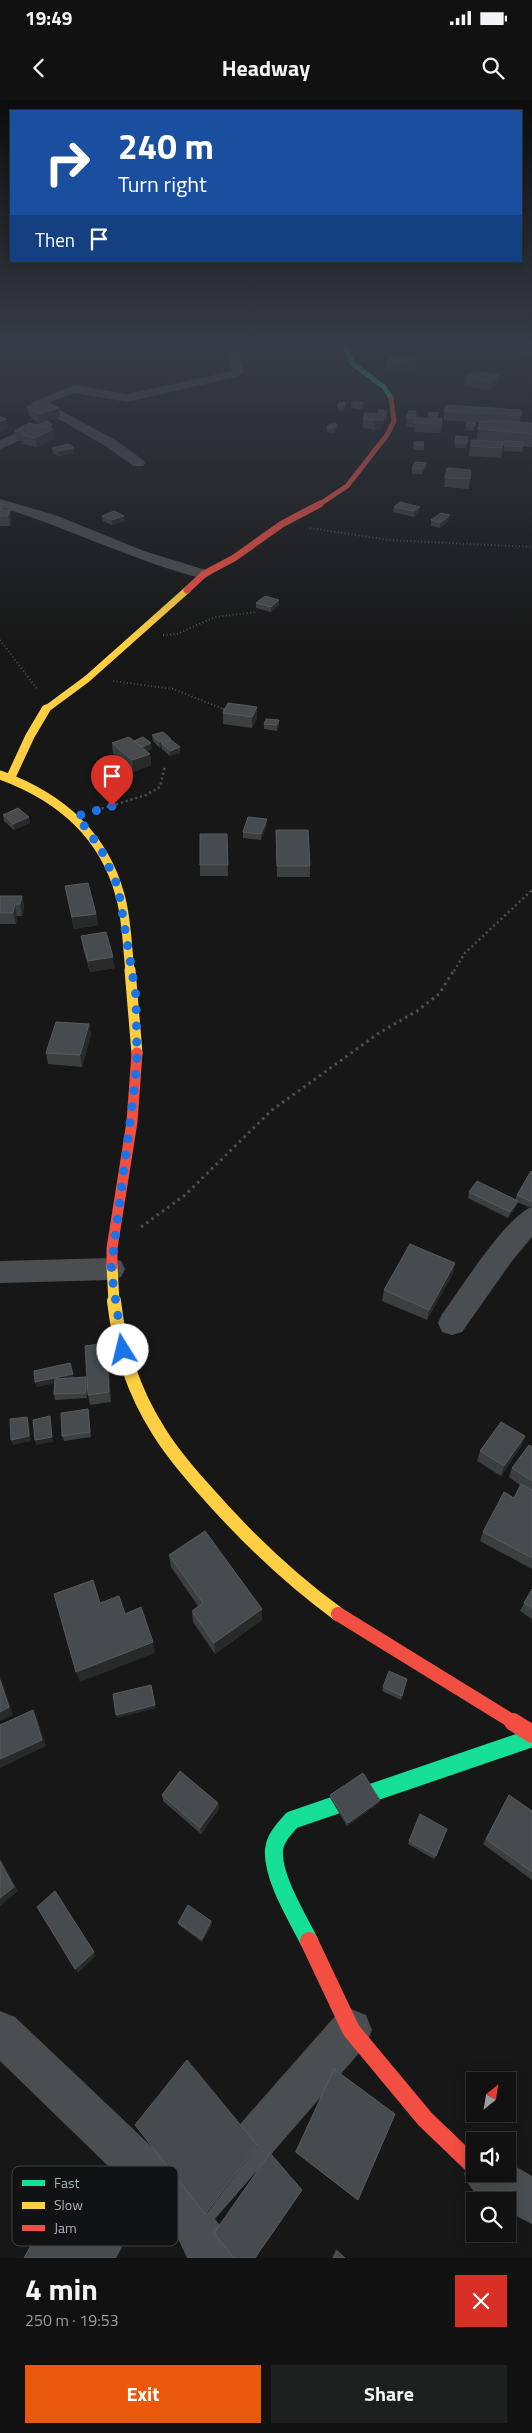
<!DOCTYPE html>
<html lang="en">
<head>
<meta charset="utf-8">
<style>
  :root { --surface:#111; --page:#1e1f1f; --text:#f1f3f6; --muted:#9c9d9f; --line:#303131; --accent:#ea580c }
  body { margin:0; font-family:"Titillium Web",sans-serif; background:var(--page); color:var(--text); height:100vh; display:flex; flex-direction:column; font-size:19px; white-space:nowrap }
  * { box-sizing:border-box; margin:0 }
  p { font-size:16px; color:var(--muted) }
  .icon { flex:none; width:28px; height:28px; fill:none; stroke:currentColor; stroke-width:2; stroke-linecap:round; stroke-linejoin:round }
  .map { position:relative; height:2158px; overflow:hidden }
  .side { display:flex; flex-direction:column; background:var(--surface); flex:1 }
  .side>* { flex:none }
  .banner { position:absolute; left:10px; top:10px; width:512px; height:152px; border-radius:0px; box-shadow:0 2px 12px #0003,0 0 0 1px var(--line); background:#1a4fa0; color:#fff; overflow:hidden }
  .needle { width:32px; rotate:30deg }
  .tools { position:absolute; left:466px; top:1972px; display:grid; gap:10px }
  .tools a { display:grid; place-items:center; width:50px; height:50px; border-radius:0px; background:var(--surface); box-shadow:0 2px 12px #0003,0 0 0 1px var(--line); font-size:25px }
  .pin { position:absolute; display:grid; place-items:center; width:42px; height:42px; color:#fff; margin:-51px -21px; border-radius:50% 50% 50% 0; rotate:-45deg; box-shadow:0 0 5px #0007 }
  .pin .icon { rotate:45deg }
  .me { position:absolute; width:55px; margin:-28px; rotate:351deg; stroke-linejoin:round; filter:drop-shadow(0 0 4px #0008) }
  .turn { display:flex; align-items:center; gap:18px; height:105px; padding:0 25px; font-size:22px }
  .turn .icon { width:65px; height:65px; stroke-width:2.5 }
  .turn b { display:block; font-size:35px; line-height:42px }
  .then { display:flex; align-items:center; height:48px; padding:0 25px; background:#0003; gap:10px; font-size:19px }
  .round { display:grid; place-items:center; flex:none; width:52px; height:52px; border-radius:0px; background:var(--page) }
  .headline { display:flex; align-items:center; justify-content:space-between; height:85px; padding:0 25px }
  h1 { font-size:30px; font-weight:700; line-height:38px }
  .action { display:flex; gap:10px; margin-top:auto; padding:10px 25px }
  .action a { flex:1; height:58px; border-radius:0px; background:var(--accent); color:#fff; font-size:20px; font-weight:700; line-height:58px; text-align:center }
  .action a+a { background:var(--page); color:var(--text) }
  .status { display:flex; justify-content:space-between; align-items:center; height:35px; padding:0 25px; background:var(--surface); direction:ltr }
  .status svg { height:14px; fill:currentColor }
  header { display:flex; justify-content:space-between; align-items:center; height:65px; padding:0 25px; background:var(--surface); font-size:22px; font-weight:700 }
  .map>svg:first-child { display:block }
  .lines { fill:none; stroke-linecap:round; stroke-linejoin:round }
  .path-far2 { stroke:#4d5052; stroke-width:2; stroke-dasharray:1 2.5; stroke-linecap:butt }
  .path-far1 { stroke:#4d5052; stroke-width:2.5; stroke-dasharray:2 3; stroke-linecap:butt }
  .path { stroke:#4d5052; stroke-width:3; stroke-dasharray:2.5 4; stroke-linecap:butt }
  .street { fill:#4b4e50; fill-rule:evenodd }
  .fast-far1 { stroke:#16e098; stroke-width:5 }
  .fast { stroke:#16e098; stroke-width:18 }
  .slow-far3 { stroke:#ffcf43; stroke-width:7 }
  .slow-far2 { stroke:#ffcf43; stroke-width:9 }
  .slow-far1 { stroke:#ffcf43; stroke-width:11 }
  .slow { stroke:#ffcf43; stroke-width:14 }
  .jam-far4 { stroke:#f24e42; stroke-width:5 }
  .jam-far3 { stroke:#f24e42; stroke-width:7 }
  .jam-far2 { stroke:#f24e42; stroke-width:11 }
  .jam-far1 { stroke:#f24e42; stroke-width:14 }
  .jam { stroke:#f24e42; stroke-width:18 }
  .wall { fill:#3c3f40 }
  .shaded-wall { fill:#282a2a }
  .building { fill:#484b4d; stroke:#575b5e }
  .route { stroke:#1a73e8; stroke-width:9; stroke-dasharray:0 16.2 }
  .key { fill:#111213; stroke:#3e4245; stroke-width:1 }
  .key-label { font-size:14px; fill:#a8b2b9 }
</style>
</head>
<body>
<div class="status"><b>19:49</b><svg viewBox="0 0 49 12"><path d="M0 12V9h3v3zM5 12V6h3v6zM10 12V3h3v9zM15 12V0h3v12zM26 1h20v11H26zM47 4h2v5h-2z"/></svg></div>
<header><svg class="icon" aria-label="back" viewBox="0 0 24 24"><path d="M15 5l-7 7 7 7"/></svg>Headway<svg class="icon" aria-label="search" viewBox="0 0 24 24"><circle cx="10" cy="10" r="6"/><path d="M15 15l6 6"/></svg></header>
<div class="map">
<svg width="532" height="2158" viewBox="0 0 532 2158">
  <rect width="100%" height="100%" fill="#171717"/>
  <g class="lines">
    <g class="path-far2">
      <path d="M310 428 388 440 532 447"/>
      <path d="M163 535 177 534 215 517 256 512"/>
      <path d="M0 540 38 590"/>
      <path d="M113 581 173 589 226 610"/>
    </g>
    <g class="path-far1">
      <path d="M223 609 227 611"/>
      <path d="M97 710 146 695 160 687 165 666"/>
      <path d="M454 871 465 853 532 790"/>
    </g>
    <path class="path" d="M141 1127 185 1095 272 1010 379 933 417 911 439 894 454 870"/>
    <g class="street">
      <path d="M226 244H236L244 272 236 277 127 302 75 293 47 303 117 341 143 360 145 363 143 366H133L107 347 31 303 74 285 127 294 228 272 232 271Z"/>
      <path d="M496 244H512L532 250V257L497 246Z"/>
      <path d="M47 320 53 324 51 327 0 349V340Z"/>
      <path d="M0 399 55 415 144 451 209 471 212 474 204 479C134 461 69 428 0 407Z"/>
      <path d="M532 1107V1137L512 1161 462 1232 452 1235 442 1232 438 1223 442 1214C460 1190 506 1116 532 1107Z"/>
      <path d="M111 1158 121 1161 125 1169 121 1177 111 1180 0 1183V1161Z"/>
      <path d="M351 1909 366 1915 372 1930 366 1945 215 2119 233 2142 240 2158H187L174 2130 0 1961V1911L15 1917 189 2082 336 1915Z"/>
      <path d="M475 2056V2074H508V2062L532 2076V2124L508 2112V2101C483 2101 473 2097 464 2074L470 2058Z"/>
    </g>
    <path class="fast-far1" d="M344 244 353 264 384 287 391 298"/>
    <path class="fast" d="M309 1841C297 1817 272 1777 274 1750 275 1738 285 1728 292 1720L532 1638"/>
    <path class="slow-far3" d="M45 610 87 579 187 490"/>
    <g class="slow-far2">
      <path d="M0 675C58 696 103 733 120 795 127 819 127 846 130 871"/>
      <path d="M11 677 30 636 46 609"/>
    </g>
    <g class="slow-far1">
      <path d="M130 870 137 953"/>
      <path d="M112 1166 114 1202"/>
    </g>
    <path class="slow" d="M114 1201C119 1246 134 1292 158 1330 170 1350 186 1369 202 1387 243 1434 287 1477 338 1514"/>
    <path class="jam-far4" d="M317 406 347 386 387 335 394 321 391 298"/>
    <path class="jam-far3" d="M187 490 204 474 234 458 282 424 320 404"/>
    <path class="jam-far2" d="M112 1166V1148L132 1022 137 953"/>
    <path class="jam-far1" d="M338 1514 515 1623"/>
    <g class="jam">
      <path d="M513 1622 532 1634"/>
      <path d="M309 1841 351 1930 425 2019 475 2067"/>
    </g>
  </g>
  <g class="wall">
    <path d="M398 244H413L412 252 398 248Z"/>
    <path d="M388 258 417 268 399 272 387 269V260H388Z"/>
    <path d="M474 271 498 284 490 290 464 286 465 277Z"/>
    <path d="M346 303V308L343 311 337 310V305Z"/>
    <path d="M351 303H364V308L361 310 351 308Z"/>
    <path d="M27 307 60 317 39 323 29 316Z"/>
    <path d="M521 310 520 322 532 323V347L523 346 522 352 503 351 504 345H503L501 358 469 356 471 340H477L478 329 480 323 444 320V311Z"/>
    <path d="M387 311 386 319H384L382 329 375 330 363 328V319Z"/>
    <path d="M438 313 437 318 442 324 441 333 414 332V327H406L407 315 416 318H427L428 315Z"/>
    <path d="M467 322 475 323 474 331 466 330Z"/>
    <path d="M337 324V329L334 333 327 332V327Z"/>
    <path d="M15 331 55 338 37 347 22 344V341L16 340Z"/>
    <path d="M456 336 468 337 466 348H455Z"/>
    <path d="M414 342 424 345V350H414L413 347Z"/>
    <path d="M52 348 74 353 59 356 53 353Z"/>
    <path d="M426 363V368L422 374H412V369Z"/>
    <path d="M471 370 469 389 444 387 445 378Z"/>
    <path d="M0 404H4L5 410H10L11 420 10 426H0V427Z"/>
    <path d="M394 407 419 412 414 417 393 412Z"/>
    <path d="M102 416 124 421 112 425 103 421Z"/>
    <path d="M431 420H449L440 428 431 426Z"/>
    <path d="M256 503 279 505 271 512 256 508Z"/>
    <path d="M223 613 257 618 252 628 223 624Z"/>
    <path d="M279 620V626L277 631 264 629V624Z"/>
    <path d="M152 635 171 640 180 653 170 656 162 649V647L160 648 153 641Z"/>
    <path d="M134 641 152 649 146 651 150 654 151 665 133 672 113 654 112 643Z"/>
    <path d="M3 715 30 723 14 730 4 721Z"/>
    <path d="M267 725 261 740 243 738V732Z"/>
    <path d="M276 730 310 766V777H277Z"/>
    <path d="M227 734 228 776H200V765Z"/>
    <path d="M65 786 96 814 98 825 74 829 67 797Z"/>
    <path d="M0 796H22L24 807 22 816H17L16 824H0Z"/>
    <path d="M81 836 115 868 90 872 83 848Z"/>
    <path d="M89 924 91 935 82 967 48 964 46 953Z"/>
    <path d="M532 1072V1106L531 1108 517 1102 516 1106 508 1118 468 1098 469 1092 515 1100 517 1095Z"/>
    <path d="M453 1173 427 1220 382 1201 384 1190Z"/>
    <path d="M106 1243 108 1254 111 1302 90 1305 88 1295Z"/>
    <path d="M86 1277 87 1298 55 1300 54 1294V1283L37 1287 35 1282Z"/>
    <path d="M88 1309 91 1337 64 1341 62 1336Z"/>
    <path d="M525 1336 521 1346 501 1376 477 1361 480 1351Z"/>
    <path d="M532 1347V1469L480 1441 483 1432 514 1398 520 1385 509 1377 512 1368Z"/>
    <path d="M169 1455 262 1520 215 1554 193 1522 192 1511 198 1506 171 1467Z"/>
    <path d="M532 1489V1519L520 1511Z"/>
    <path d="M407 1579 401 1600 382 1591 383 1587Z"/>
    <path d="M162 1695 219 1709 201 1734 163 1701Z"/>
    <path d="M330 1695 379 1703 347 1726 330 1698Z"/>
    <path d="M509 1695 532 1711V1780L483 1744Z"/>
    <path d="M420 1714 436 1756 434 1759 408 1744Z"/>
    <path d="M178 1823 212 1824 202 1842 179 1825Z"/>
    <path d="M334 1969 358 2100 356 2099 295 2052Z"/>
    <path d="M336 2149 345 2158H332Z"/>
  </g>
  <g class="shaded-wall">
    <path d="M417 259V268L399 272V263Z"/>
    <path d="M499 275 498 284 490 290 491 282Z"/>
    <path d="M346 303V308L343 311V306Z"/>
    <path d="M364 303V308L361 310V305Z"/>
    <path d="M59 308 60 317 39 323 38 314Z"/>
    <path d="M384 314 382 329 375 330V320Z"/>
    <path d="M6 319 8 328 0 332V322Z"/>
    <path d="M337 324V329L334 333V328Z"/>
    <path d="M53 329 55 338 37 347 35 338Z"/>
    <path d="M74 348V353L59 356 58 351Z"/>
    <path d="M426 363V368L422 374 423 369Z"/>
    <path d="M420 407 419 412 414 417V411Z"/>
    <path d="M10 410 11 420 10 426 8 416Z"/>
    <path d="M450 415 449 420 440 428V423Z"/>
    <path d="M124 416V421L112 425V420Z"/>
    <path d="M279 500V505L271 512V507Z"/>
    <path d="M257 607V618L252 628V617Z"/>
    <path d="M279 620V626L277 631V625Z"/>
    <path d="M171 639V645L161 643 162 647 160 648 159 642Z"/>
    <path d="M151 643 152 649 140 654V648Z"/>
    <path d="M180 647V653L170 656V651Z"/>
    <path d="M150 654 151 665 133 672 132 660Z"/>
    <path d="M29 717 30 723 14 730 13 724Z"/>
    <path d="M267 719V725L261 740V734Z"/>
    <path d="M22 796 24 807 22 816 20 804Z"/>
    <path d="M15 804 17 816 16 824 13 813Z"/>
    <path d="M96 814 98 825 74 829 72 817Z"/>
    <path d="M113 857 115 868 90 872 88 861Z"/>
    <path d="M89 924 91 935 82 967 80 955Z"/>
    <path d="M518 1101 516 1106 508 1118 510 1112Z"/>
    <path d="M455 1163 453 1173 427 1220 429 1210Z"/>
    <path d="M106 1243 108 1254 111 1302 109 1292Z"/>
    <path d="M70 1263 74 1279 37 1287 35 1282Z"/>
    <path d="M86 1277 87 1283V1298L86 1293Z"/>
    <path d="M88 1309 89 1315 91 1337 90 1332Z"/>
    <path d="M50 1316 51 1322 53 1342 36 1345 35 1340Z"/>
    <path d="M27 1317 29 1322 31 1341 13 1345 11 1340Z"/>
    <path d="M525 1336 521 1346 501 1376 504 1366Z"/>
    <path d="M262 1509V1520L215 1554 214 1543Z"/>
    <path d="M153 1542 155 1553 80 1582 76 1572Z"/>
    <path d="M0 1576 13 1615 0 1621Z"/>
    <path d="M151 1585 156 1608 117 1618 116 1615Z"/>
    <path d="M33 1610 37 1618 46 1646 0 1668V1659Z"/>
    <path d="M380 1700 379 1703 347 1726 348 1723Z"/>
    <path d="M218 1703 219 1709 201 1734 200 1728Z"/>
    <path d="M0 1758 18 1791 0 1806Z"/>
    <path d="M59 1796 96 1856 78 1873 75 1869Z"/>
    <path d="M211 1821 212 1824 202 1842V1839Z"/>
    <path d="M257 2045V2046L207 2113 205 2114Z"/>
    <path d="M72 2073 75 2074 134 2125 117 2158H115Z"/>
  </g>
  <g class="building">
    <path d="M399 244H410H409L412 247Z"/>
    <path d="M405 254 417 259 399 263 387 260 391 259 388 258Z"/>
    <path d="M474 271 499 275 491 282 465 277Z"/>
    <path d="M46 301 59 308 38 314 27 307Z"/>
    <path d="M354 301 364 303 361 305 351 303Z"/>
    <path d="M340 302 346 303 343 306 337 305Z"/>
    <path d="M446 305 521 310V316L444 311Z"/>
    <path d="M379 310 387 311 386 314 378 313Z"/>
    <path d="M409 311H415L416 315H407Z"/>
    <path d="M429 312 438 313 437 316 428 315Z"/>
    <path d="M365 313 384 314 383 320H375L363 319Z"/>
    <path d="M407 315H416V318H441L442 324 415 323V318H407Z"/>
    <path d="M0 317 6 319 0 322Z"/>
    <path d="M490 320 532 323V334L478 329 480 321 489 322Z"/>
    <path d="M467 322 475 323V326H466Z"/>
    <path d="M29 323 53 329 35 338 21 335 25 333 15 331Z"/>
    <path d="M330 324H337L334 328 327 327Z"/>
    <path d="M456 336 468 337 467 343H455Z"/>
    <path d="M471 340 503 342 502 348 471 346Z"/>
    <path d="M504 341 523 342V347L504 346Z"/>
    <path d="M414 342H423L424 345H415Z"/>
    <path d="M69 344 74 348 58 351 52 348Z"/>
    <path d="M415 362 426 363 423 369H412Z"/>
    <path d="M447 368 471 370 470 379 445 378Z"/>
    <path d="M400 402 420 407 414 411 394 407Z"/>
    <path d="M0 404H4L1 410H10L8 416H0Z"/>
    <path d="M114 411 124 416 112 420 102 416Z"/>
    <path d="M441 413 450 415 440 423 431 420Z"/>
    <path d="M265 496 279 500 271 507 256 503Z"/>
    <path d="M228 603 257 607 252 617 223 613Z"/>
    <path d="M266 619 279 620 277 625 264 624Z"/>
    <path d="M163 632 171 639 159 642 152 635Z"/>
    <path d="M129 637 150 654 132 660 112 643Z"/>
    <path d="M143 637 151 643 142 647 134 641Z"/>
    <path d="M171 640 180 647 170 651 161 643Z"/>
    <path d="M18 708 29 717 13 724 3 715Z"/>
    <path d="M248 717 267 719 261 734 243 732Z"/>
    <path d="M276 730H308L310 766H277Z"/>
    <path d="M200 734H227L228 765H200Z"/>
    <path d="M88 783 96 814 72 817 65 786Z"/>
    <path d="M0 796H22L20 804H15L13 813H0Z"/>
    <path d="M106 832 113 857 88 861 81 836Z"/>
    <path d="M56 922 89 924 80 955 46 953Z"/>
    <path d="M531 1071 532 1072V1102L517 1095Z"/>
    <path d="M477 1081 518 1101 510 1112 469 1092Z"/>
    <path d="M410 1144 455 1163 429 1210 384 1190Z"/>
    <path d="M106 1243 109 1292 88 1295 85 1246Z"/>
    <path d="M70 1263 73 1274 35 1282 34 1271Z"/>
    <path d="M86 1277V1293L54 1294 55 1279Z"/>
    <path d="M88 1309 90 1332 62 1336 61 1313Z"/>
    <path d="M50 1316 52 1337 35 1340 33 1320Z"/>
    <path d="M27 1317 29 1336 11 1340 10 1319Z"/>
    <path d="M501 1322 525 1336 504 1366 480 1351Z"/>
    <path d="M529 1345 532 1347V1381L512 1368Z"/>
    <path d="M521 1384 532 1390V1458L483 1432 504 1392 514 1398Z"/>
    <path d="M205 1431 262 1509 214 1543 192 1511 203 1503 169 1455Z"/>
    <path d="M93 1480 100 1503 119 1496 125 1514 141 1507 153 1542 76 1572 54 1494Z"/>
    <path d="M532 1489V1508L524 1503Z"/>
    <path d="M389 1571 407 1579 402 1596 383 1587Z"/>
    <path d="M0 1580 9 1607 0 1612Z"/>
    <path d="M151 1585 155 1605 116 1615 113 1594Z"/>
    <path d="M33 1610 42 1640 0 1659V1625Z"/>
    <path d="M180 1671 218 1703 200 1728 162 1695Z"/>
    <path d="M363 1673 380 1700 348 1723 330 1695Z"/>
    <path d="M509 1695 532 1711V1772L486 1739Z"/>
    <path d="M420 1714 447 1729 436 1756 409 1741Z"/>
    <path d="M0 1761 14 1787 0 1798Z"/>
    <path d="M55 1791 94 1852 75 1869 37 1807Z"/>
    <path d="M188 1805 211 1821 202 1839 178 1823Z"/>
    <path d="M187 1960 257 2045 205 2114 135 2025Z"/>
    <path d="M334 1969 395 2014 358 2100 296 2052Z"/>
    <path d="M270 2053 302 2090 255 2158H234L214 2133Z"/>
    <path d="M72 2073 132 2126 115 2158H24Z"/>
    <path d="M337 2151 345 2158H334Z"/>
  </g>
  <linearGradient id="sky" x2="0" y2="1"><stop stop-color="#0d0d0d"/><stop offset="0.45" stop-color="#363c47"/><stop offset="1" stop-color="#363c47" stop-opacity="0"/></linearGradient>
  <rect width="532" height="546" fill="url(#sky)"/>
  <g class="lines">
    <path class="route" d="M112 706 77 716 101 749 118 787 136 896 137 962 133 999 111 1169 123 1250"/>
  </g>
  <rect x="12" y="2066" width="166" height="80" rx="8" class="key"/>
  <rect x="22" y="2080" width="23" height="6" fill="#16e098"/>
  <rect x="22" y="2102" width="23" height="7" fill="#ffcf43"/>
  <rect x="22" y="2125" width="23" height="6" fill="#f24e42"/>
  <g class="key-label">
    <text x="54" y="2088">Fast</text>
    <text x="54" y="2110">Slow</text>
    <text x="54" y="2133">Jam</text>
  </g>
</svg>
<div class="tools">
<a><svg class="needle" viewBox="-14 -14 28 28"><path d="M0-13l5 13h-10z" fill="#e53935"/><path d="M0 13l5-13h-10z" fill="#9c9d9f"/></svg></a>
<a><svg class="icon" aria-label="sound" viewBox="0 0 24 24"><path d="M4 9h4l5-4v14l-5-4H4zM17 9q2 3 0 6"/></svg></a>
<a><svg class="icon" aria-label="search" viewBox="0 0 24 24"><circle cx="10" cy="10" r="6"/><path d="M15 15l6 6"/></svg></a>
</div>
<div class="pin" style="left:112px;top:706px;background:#d93025"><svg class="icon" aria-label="arrive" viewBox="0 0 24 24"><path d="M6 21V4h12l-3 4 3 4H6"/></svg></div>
<svg class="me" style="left:123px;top:1250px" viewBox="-20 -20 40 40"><circle r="19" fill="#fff"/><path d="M0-13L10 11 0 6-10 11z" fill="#1a73e8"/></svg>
<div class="banner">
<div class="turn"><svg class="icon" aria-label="right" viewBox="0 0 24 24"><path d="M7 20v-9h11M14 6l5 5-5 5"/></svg><div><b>240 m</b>Turn right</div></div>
<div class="then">Then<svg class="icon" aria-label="arrive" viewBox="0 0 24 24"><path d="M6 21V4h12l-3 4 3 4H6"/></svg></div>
</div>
</div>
<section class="side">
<div class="headline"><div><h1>4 min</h1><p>250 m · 19:53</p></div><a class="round" style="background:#d93025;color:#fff"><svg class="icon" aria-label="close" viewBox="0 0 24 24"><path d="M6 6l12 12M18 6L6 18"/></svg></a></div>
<div class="action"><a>Exit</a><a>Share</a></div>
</section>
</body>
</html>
